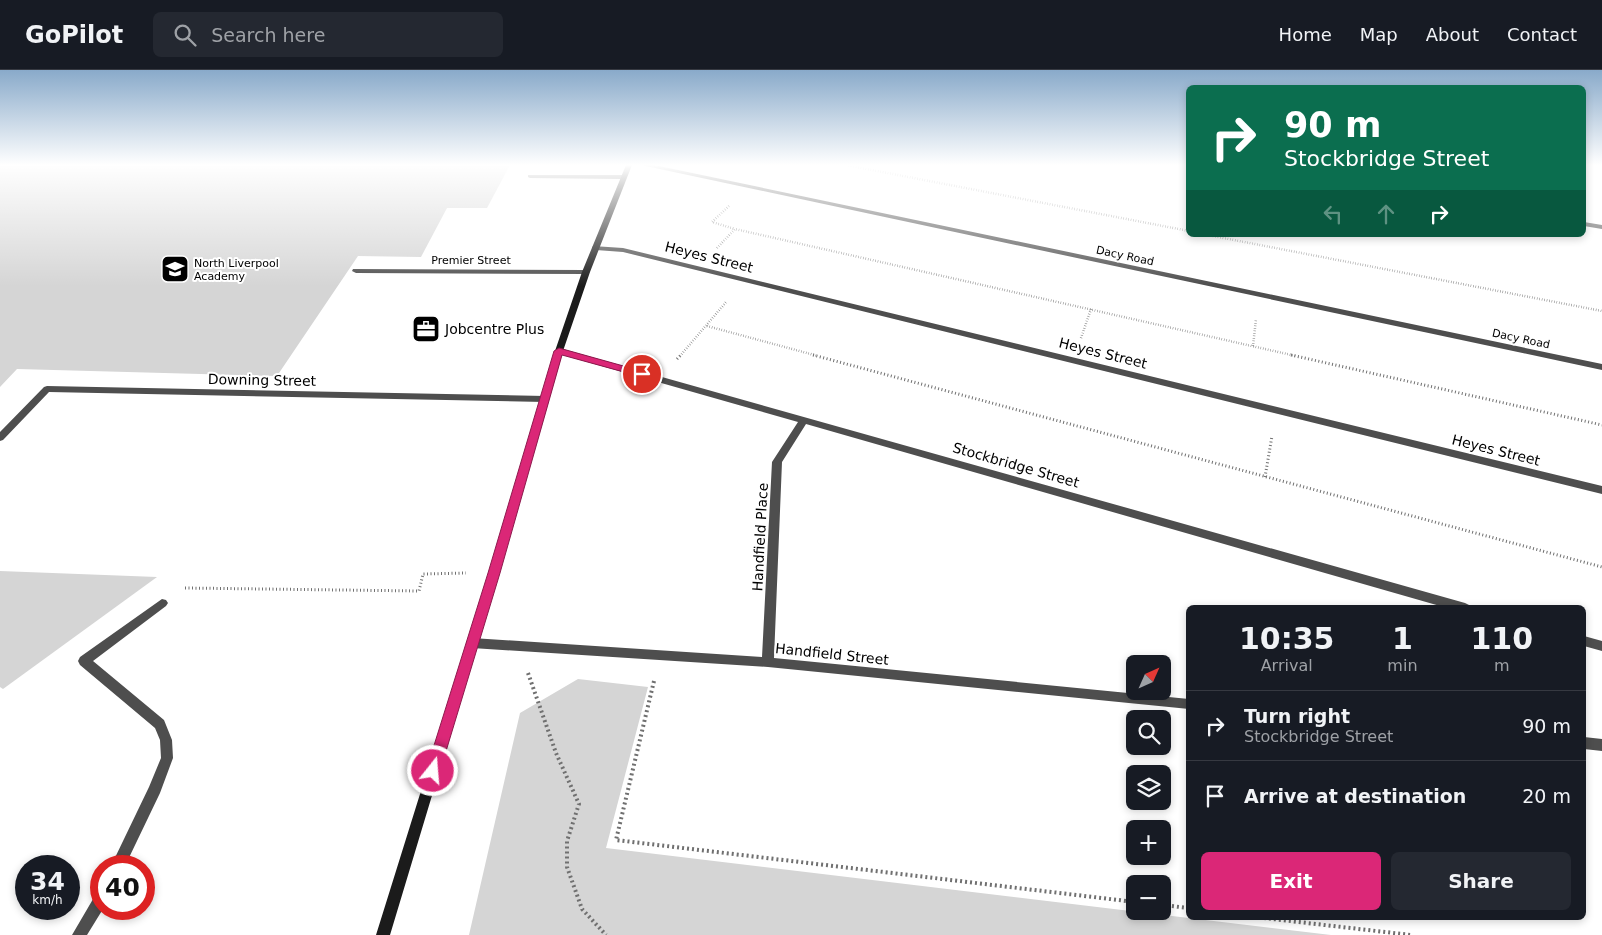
<!DOCTYPE html>
<html lang="en">
<head>
<meta charset="utf-8">
<style>
  :root { --surface:#171b24; --page:#242831; --text:#f1f3f6; --muted:#9ea1a6; --line:#363941; --accent:#db2777 }
  body { margin:0; font-family:"DejaVu Sans",sans-serif; background:var(--page); color:var(--text); height:100vh; display:flex; flex-direction:column; font-size:19px; white-space:nowrap }
  * { box-sizing:border-box; margin:0 }
  p { font-size:16px; color:var(--muted) }
  .icon { flex:none; width:28px; height:28px; fill:none; stroke:currentColor; stroke-width:2; stroke-linecap:round; stroke-linejoin:round }
  .map { position:relative; flex:1; overflow:hidden }
  .side { position:absolute; left:1186px; top:535px; width:400px; height:315px; display:flex; flex-direction:column; background:var(--surface); border-radius:8px; box-shadow:0 2px 8px #0003 }
  .side>* { flex:none }
  .top-card { position:absolute; left:1186px; top:15px; width:400px; height:152px; border-radius:8px; box-shadow:0 2px 8px #0003; background:#0b6e4f; color:#fff; overflow:hidden }
  .needle { width:32px; rotate:45deg }
  .buttons { position:absolute; left:1126px; top:585px; display:grid; gap:10px }
  .buttons a { display:grid; place-items:center; width:45px; height:45px; border-radius:8px; background:var(--surface); box-shadow:0 2px 8px #0003; font-size:25px }
  .speed { position:absolute; left:15px; top:785px; display:flex; gap:10px; font-size:25px; font-weight:700; text-align:center }
  .speed>* { display:grid; place-content:center; width:65px; height:65px; border-radius:50%; background:var(--surface); box-shadow:0 2px 8px #0003; line-height:1 }
  .speed small { font-size:12px; font-weight:400 }
  .speed .limit { border:8px solid #d22; background:#fff; color:#111 }
  .pin { position:absolute; display:grid; place-items:center; width:42px; height:42px; color:#fff; margin:-21px; border:2px solid #fff; border-radius:50%; box-shadow:0 1px 5px #0007 }
  .me { position:absolute; width:55px; margin:-28px; rotate:17deg; stroke-linejoin:round; filter:drop-shadow(0 0 4px #0008) }
  .turn { display:flex; align-items:center; gap:18px; height:105px; padding:0 15px; font-size:22px }
  .turn .icon { width:65px; height:65px; stroke-width:2.5 }
  .turn b { display:block; font-size:35px; line-height:42px }
  .lanes { display:flex; align-items:center; height:48px; padding:0 15px; background:#0003; justify-content:center; gap:25px; direction:ltr }
  .lanes .off { opacity:.35 }
  .eta { display:flex; justify-content:space-evenly; align-items:center; height:85px; text-align:center }
  .eta b { font-size:30px; font-weight:700; line-height:35px }
  .cta { display:flex; gap:10px; margin-top:auto; padding:10px 15px }
  .cta a { flex:1; height:58px; border-radius:8px; background:var(--accent); color:#fff; font-size:20px; font-weight:700; line-height:58px; text-align:center }
  .cta a+a { background:var(--page); color:var(--text) }
  ul { padding:0; list-style:none }
  li { display:flex; align-items:center; gap:15px; height:70px; padding:0 15px; border-top:1px solid var(--line) }
  li div { flex:1 }
  li b { display:block; font-size:19px }
  li em { font-style:normal }
  header { display:flex; align-items:center; gap:30px; box-sizing:border-box; height:70px; padding:0 25px; background:var(--surface); border-bottom:1px solid var(--line) }
  header strong { font-size:24px }
  nav { display:flex; gap:28px; margin-inline-start:auto; font-size:18px }
  .search { width:350px; height:45px; background:var(--page); display:flex; align-items:center; gap:12px; box-sizing:border-box; padding:0 18px; border-radius:8px; color:var(--muted); font-size:19px }
  .map>svg:first-child { display:block }
  .green { fill:#d5d5d5 }
  .lines { fill:none; stroke-linecap:round; stroke-linejoin:round }
  .path-far2 { stroke:#707070; stroke-width:2.5; stroke-dasharray:0.5 2; stroke-linecap:butt }
  .path-far1 { stroke:#707070; stroke-width:3; stroke-dasharray:1 2.5; stroke-linecap:butt }
  .path { stroke:#707070; stroke-width:4; stroke-dasharray:2 3; stroke-linecap:butt }
  .street { fill:#4e4e4e; fill-rule:evenodd }
  .secondary { fill:#1b1b1b; fill-rule:evenodd }
  .route { fill:#db2777; stroke:#8e194d }
  .labels { text-anchor:middle; dominant-baseline:central; stroke-width:4; stroke-linejoin:round; paint-order:stroke }
  .far-street-label { font-size:11px; fill:#000; stroke:#fff }
  .far-poi-label { font-size:11px; fill:#000; stroke:#fff; text-anchor:start }
  .street-label { font-size:14px; fill:#000; stroke:#fff }
  .poi-label { font-size:14px; fill:#000; stroke:#fff; text-anchor:start }
</style>
</head>
<body>
<header>
<strong>GoPilot</strong>
<div class="search"><svg class="icon" aria-label="search" viewBox="0 0 24 24"><circle cx="10" cy="10" r="6"/><path d="M15 15l6 6"/></svg>Search here</div>
<nav><a>Home</a><a>Map</a><a>About</a><a>Contact</a></nav>
</header>
<div class="map">
<svg width="1602" height="865" viewBox="0 0 1602 865">
  <rect width="100%" height="100%" fill="#fff"/>
  <g class="green">
    <path d="M0 95H510L487 138H447L421 187 358 186 277 306 17 299 0 317Z"/>
    <path d="M0 501 157 507 3 619 0 617Z"/>
    <path d="M578 609 648 617 606 778 1331 865H469L520 643Z"/>
  </g>
  <g class="lines">
    <g class="path-far2">
      <path d="M846 95 1189 161"/>
      <path d="M729 136 712 152 735 159"/>
      <path d="M1208 165 1602 241"/>
      <path d="M717 178 735 159 1296 286"/>
      <path d="M707 256 818 286"/>
      <path d="M1081 268 1091 239"/>
      <path d="M1253 276 1256 249"/>
      <path d="M680 286 727 231"/>
    </g>
    <g class="path-far1">
      <path d="M813 285 1602 497"/>
      <path d="M1291 285 1602 355"/>
      <path d="M677 289 681 285"/>
      <path d="M1265 407 1272 366"/>
      <path d="M185 518 419 521 423 504 466 503"/>
    </g>
    <g class="path">
      <path d="M528 603 556 683 579 734 567 771V797L582 839 606 865"/>
      <path d="M654 611 616 770 1135 832"/>
      <path d="M1162 835 1189 838"/>
      <path d="M1264 848 1411 865"/>
    </g>
    <g class="street">
      <path d="M641 95H654L1602 294V300Z"/>
      <path d="M528 105H624L627 107 624 109 530 108 528 107Z"/>
      <path d="M1584 152 1602 155V159L1584 156Z"/>
      <path d="M593 176 623 178 1602 416V424L623 182 596 180 592 178Z"/>
      <path d="M353 199 586 200 590 202 586 204 356 203 352 201Z"/>
      <path d="M559 278 1465 533 1469 535 1470 538H1447L806 354 782 392 774 588 1189 629V639L768 597 472 578 468 576 466 573 468 570 472 568 762 587 772 392 798 352 556 283 555 281Z"/>
      <path d="M47 316 545 326 549 329 545 332 49 322 3 370 0 371V362L44 317Z"/>
      <path d="M162 529 166 530 168 533 166 536 93 591 164 650 172 670 173 688 160 723 125 796H111L149 717 161 688 160 670 155 658 80 595 78 591 80 587Z"/>
      <path d="M1584 566 1602 571V581L1584 576Z"/>
      <path d="M1584 667 1602 669V681L1584 679Z"/>
      <path d="M101 822V839H103L87 865H72L96 824Z"/>
    </g>
    <path class="secondary" d="M626 95H632L590 202 563 281 499 503 390 865H376L489 503 555 281 582 202Z"/>
  </g>
  <linearGradient id="sky" x2="0" y2="1"><stop stop-color="#89aaca"/><stop offset="0.44" stop-color="#fff"/><stop offset="1" stop-color="#fff" stop-opacity="0"/></linearGradient>
  <rect width="1602" height="216" fill="url(#sky)"/>
  <path class="route" d="M559 278 645 302 647 304 642 307 562 285 500 503 440 701 438 706 433 708 428 706 426 701 488 503 554 281Z"/>
  <defs>
    <symbol id="school-square" viewBox="-11 -11 22 22"><rect x="-9" y="-9" width="18" height="18" rx="4" fill="#000" stroke="#fff"/><path d="M0-5L7-2L0 1L-7-2ZM-4 1L0 2.5L4 1V4Q0 6-4 4Z" fill="#fff"/></symbol>
    <symbol id="office-square" viewBox="-11 -11 22 22"><rect x="-9" y="-9" width="18" height="18" rx="4" fill="#000" stroke="#fff"/><path d="M-6-3h4V-5.5h4V-3h4V5H-6ZM-1-4.5V-3h2v-1.5ZM-6 0V1H6V0Z" fill="#fff"/></symbol>
  </defs>
  <g fill-rule="evenodd">
    <use href="#school-square" x="159" y="183" width="32" height="32"/>
    <use href="#office-square" x="410" y="243" width="32" height="32"/>
  </g>
  <g class="labels">
    <g class="far-street-label">
      <text transform="translate(1125 186) rotate(12)">Dacy Road</text>
      <text x="471" y="190">Premier Street</text>
      <text transform="translate(1521 269) rotate(12)">Dacy Road</text>
    </g>
    <g class="far-poi-label">
      <text x="194" y="193">North Liverpool<tspan x="194" dy="13">Academy</tspan></text>
    </g>
    <g class="street-label">
      <text transform="translate(709 187) rotate(14)">Heyes Street</text>
      <text transform="translate(1103 283) rotate(14)">Heyes Street</text>
      <text transform="translate(262 310) rotate(1)">Downing Street</text>
      <text transform="translate(1496 380) rotate(14)">Heyes Street</text>
      <text transform="translate(1016 395) rotate(16)">Stockbridge Street</text>
      <text transform="translate(760 467) rotate(-87)">Handfield Place</text>
      <text transform="translate(832 584) rotate(6)">Handfield Street</text>
    </g>
    <g class="poi-label">
      <text x="445" y="259">Jobcentre Plus</text>
    </g>
  </g>
</svg>
<div class="buttons">
<a><svg class="needle" viewBox="-14 -14 28 28"><path d="M0-13l5 13h-10z" fill="#e53935"/><path d="M0 13l5-13h-10z" fill="#9ea1a6"/></svg></a>
<a><svg class="icon" aria-label="search" viewBox="0 0 24 24"><circle cx="10" cy="10" r="6"/><path d="M15 15l6 6"/></svg></a>
<a><svg class="icon" aria-label="layers" viewBox="0 0 24 24"><path d="M12 4l9 5-9 5-9-5zM3 14l9 5 9-5"/></svg></a>
<a>+</a>
<a>−</a>
</div>
<div class="speed"><div>34<small>km/h</small></div><div class="limit">40</div></div>
<div class="pin" style="left:642px;top:304px;background:#d93025"><svg class="icon" aria-label="arrive" viewBox="0 0 24 24"><path d="M6 21V4h12l-3 4 3 4H6"/></svg></div>
<svg class="me" style="left:433px;top:701px" viewBox="-20 -20 40 40"><circle r="17" fill="#db2777" stroke="#fff" stroke-width="3"/><path d="M0-11L8 9 0 5-8 9z" fill="#fff"/></svg>
<div class="top-card">
<div class="turn"><svg class="icon" aria-label="right" viewBox="0 0 24 24"><path d="M7 20v-9h11M14 6l5 5-5 5"/></svg><div><b>90 m</b>Stockbridge Street</div></div>
<div class="lanes"><svg class="icon off" aria-label="left" viewBox="0 0 24 24"><path d="M17 20v-9H6M10 6l-5 5 5 5"/></svg><svg class="icon off" aria-label="ahead" viewBox="0 0 24 24"><path d="M12 20V5M6 11l6-6 6 6"/></svg><svg class="icon" aria-label="right" viewBox="0 0 24 24"><path d="M7 20v-9h11M14 6l5 5-5 5"/></svg></div>
</div>
<section class="side">
<div class="eta">
<div><b>10:35</b><p>Arrival</p></div>
<div><b>1</b><p>min</p></div>
<div><b>110</b><p>m</p></div>
</div>
<ul>
<li><svg class="icon" aria-label="right" viewBox="0 0 24 24"><path d="M7 20v-9h11M14 6l5 5-5 5"/></svg><div><b>Turn right</b><p>Stockbridge Street</p></div><em>90 m</em></li>
<li><svg class="icon" aria-label="arrive" viewBox="0 0 24 24"><path d="M6 21V4h12l-3 4 3 4H6"/></svg><div><b>Arrive at destination</b></div><em>20 m</em></li>
</ul>
<div class="cta"><a>Exit</a><a>Share</a></div>
</section>
</div>
</body>
</html>
